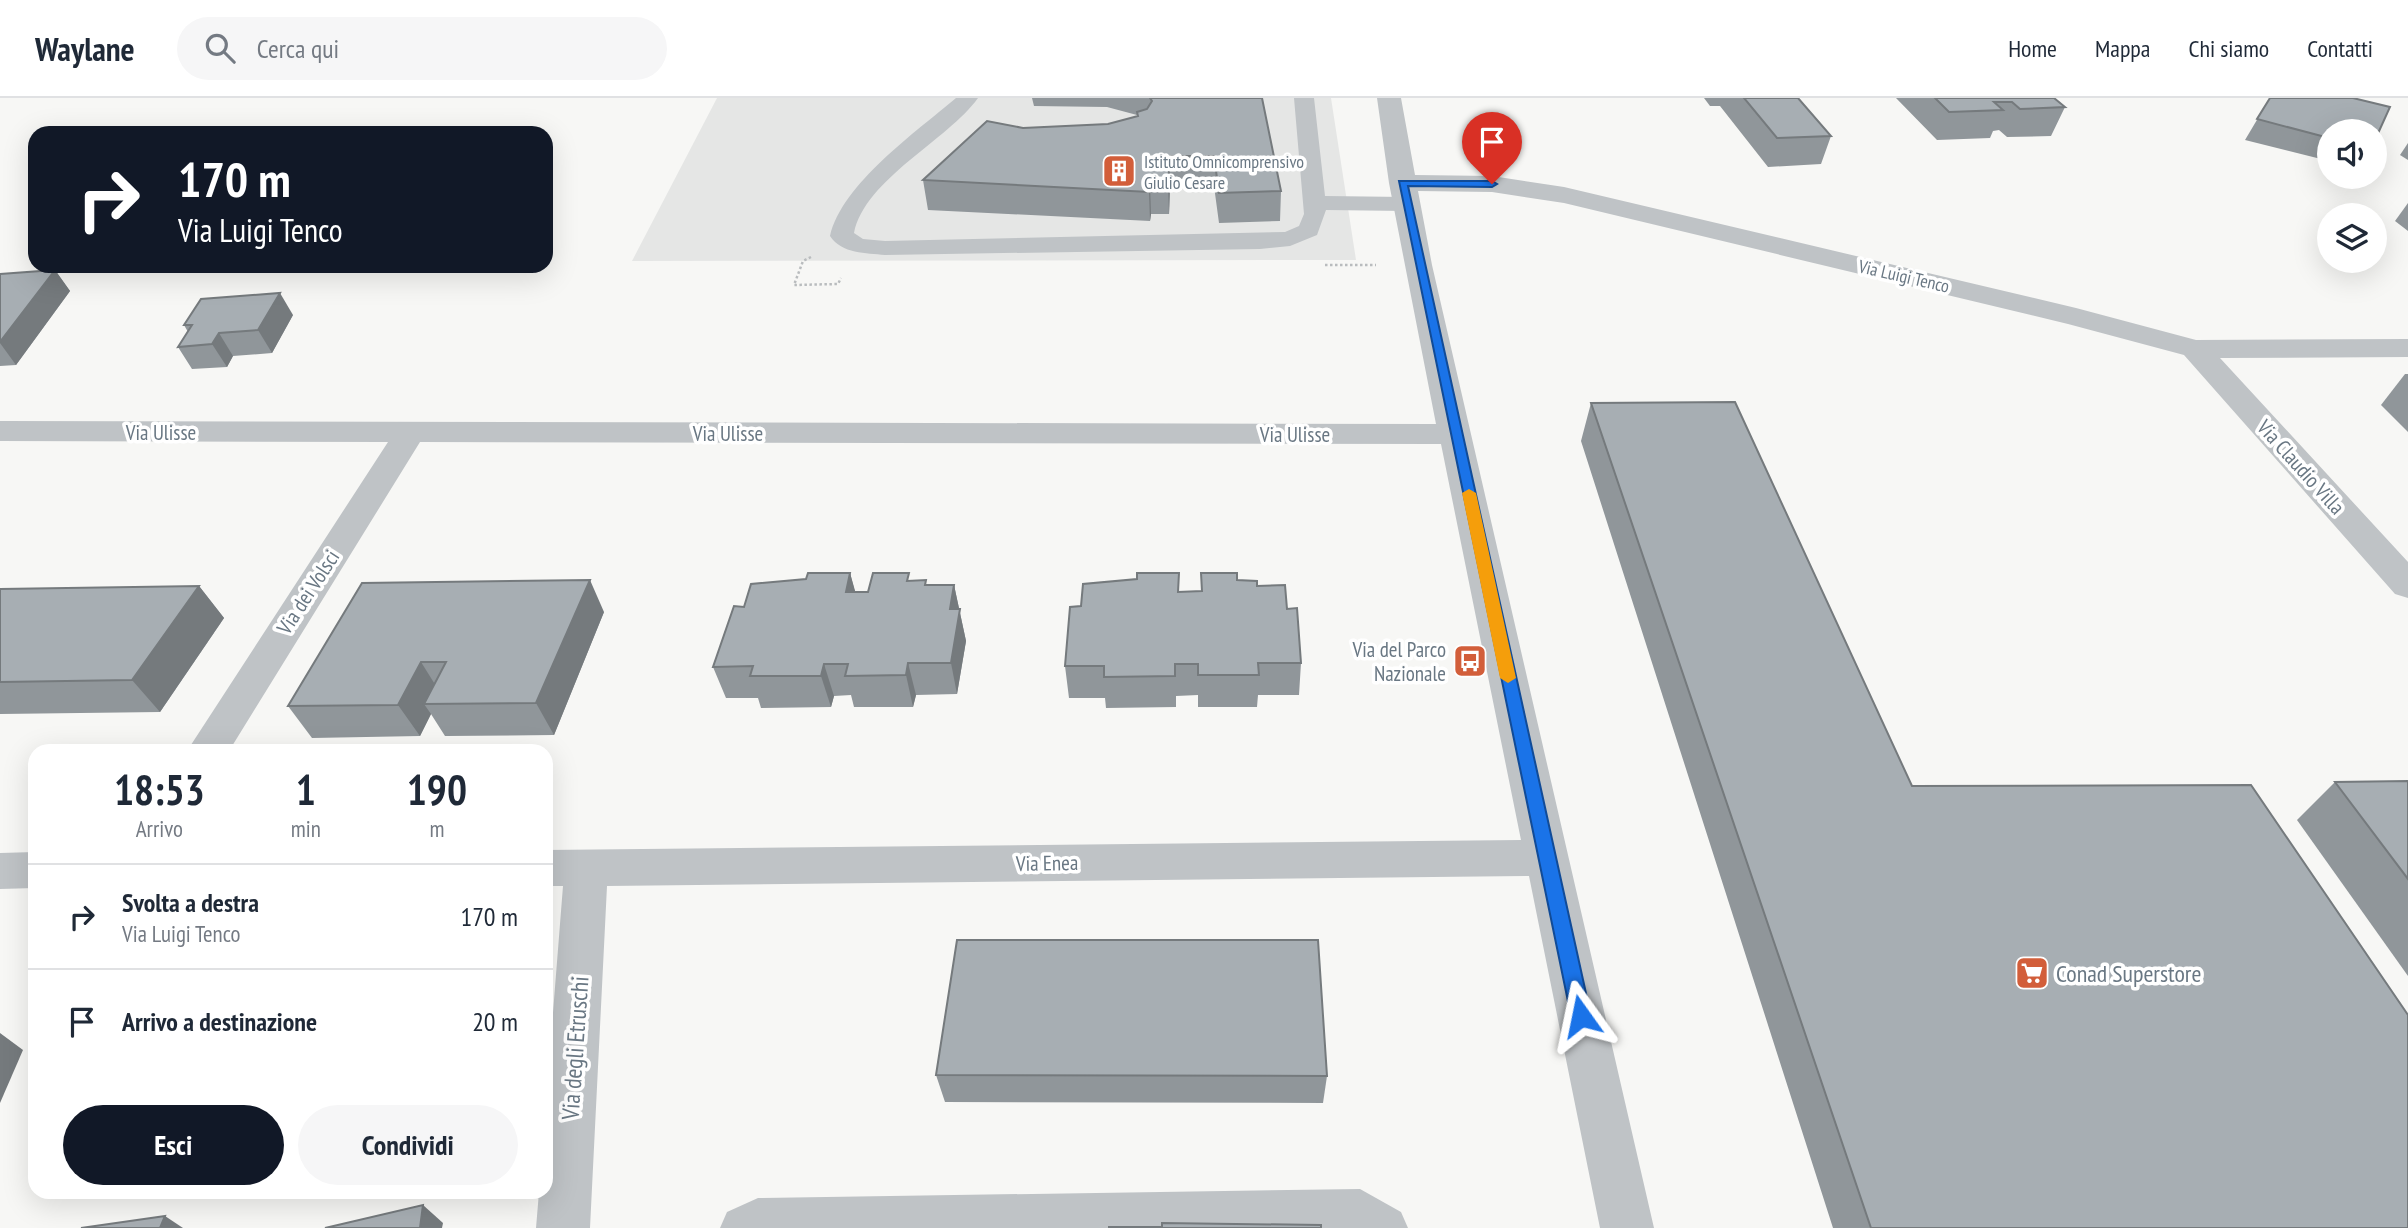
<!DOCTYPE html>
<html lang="it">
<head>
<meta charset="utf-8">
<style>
  :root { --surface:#fff; --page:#f6f6f7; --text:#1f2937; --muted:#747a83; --line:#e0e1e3; --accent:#111827 }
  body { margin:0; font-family:"PT Sans Narrow",sans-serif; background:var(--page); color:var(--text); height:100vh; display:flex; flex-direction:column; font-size:26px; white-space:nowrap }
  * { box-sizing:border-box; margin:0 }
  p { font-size:23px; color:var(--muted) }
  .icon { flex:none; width:38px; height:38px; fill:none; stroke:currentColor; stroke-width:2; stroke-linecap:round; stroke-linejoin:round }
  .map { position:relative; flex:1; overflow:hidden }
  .drawer { position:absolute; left:28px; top:646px; width:525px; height:455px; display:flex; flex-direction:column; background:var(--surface); border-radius:21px; box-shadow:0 7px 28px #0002 }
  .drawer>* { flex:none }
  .hud { position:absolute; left:28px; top:28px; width:525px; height:147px; border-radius:21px; box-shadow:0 7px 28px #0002; background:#111827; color:#fff; overflow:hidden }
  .buttons { position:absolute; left:2317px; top:21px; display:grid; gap:14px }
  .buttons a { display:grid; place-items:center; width:70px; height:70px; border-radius:50%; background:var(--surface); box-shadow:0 7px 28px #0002; font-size:35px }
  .pin { position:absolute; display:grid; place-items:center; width:60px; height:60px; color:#fff; margin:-72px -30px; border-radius:50% 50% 50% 0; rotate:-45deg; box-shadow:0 0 7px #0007 }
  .pin .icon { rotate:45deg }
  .me { position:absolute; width:77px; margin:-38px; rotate:348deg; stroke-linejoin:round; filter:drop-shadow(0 0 5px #0008) }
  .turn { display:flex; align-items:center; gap:24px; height:147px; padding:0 35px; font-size:32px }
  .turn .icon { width:91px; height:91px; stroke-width:2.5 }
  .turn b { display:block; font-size:49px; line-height:60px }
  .eta { display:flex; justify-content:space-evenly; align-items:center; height:119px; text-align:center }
  .eta b { font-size:42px; font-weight:600; line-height:49px }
  .cta { display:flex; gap:14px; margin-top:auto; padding:14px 35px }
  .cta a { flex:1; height:80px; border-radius:42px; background:var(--accent); color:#fff; font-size:28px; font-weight:600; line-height:80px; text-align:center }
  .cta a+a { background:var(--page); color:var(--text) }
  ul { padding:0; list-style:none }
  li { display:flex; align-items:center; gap:21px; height:105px; padding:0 35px; border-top:2px solid var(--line) }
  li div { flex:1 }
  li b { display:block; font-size:26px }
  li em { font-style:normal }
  header { display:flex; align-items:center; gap:42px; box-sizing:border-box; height:98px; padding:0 35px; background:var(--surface); border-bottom:2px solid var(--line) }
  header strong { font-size:33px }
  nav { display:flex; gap:38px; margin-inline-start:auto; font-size:24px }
  .search { width:490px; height:63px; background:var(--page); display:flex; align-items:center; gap:18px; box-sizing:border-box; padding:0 24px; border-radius:38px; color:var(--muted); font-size:26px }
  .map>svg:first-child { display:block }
  .built { fill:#e5e6e5 }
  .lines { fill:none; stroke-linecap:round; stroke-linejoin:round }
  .path { stroke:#b9bcbe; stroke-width:2.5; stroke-dasharray:2.5 2.5; stroke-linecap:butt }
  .lane { fill:#bfc3c6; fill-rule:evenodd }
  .street { fill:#bfc3c6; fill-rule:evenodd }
  .wall { fill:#90969a }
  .shaded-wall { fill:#757a7d }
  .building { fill:#a7aeb3; stroke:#757a7d; stroke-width:2 }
  .route { fill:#1a73e8; stroke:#114b97; stroke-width:2 }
  .slow { fill:#f59e0b }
  .labels { text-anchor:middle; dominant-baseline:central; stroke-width:7; stroke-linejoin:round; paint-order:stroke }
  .far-poi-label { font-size:18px; fill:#697783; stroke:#fff; text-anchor:start }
  .far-street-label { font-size:18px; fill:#697783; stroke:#fff }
  .street-label { font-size:21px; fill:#697783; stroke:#fff }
  .poi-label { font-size:21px; fill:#697783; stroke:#fff; text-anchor:end }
  .near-poi-label { font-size:24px; fill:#697783; stroke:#fff; text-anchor:start }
  .near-street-label { font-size:24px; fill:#697783; stroke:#fff }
</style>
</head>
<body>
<header>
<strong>Waylane</strong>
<div class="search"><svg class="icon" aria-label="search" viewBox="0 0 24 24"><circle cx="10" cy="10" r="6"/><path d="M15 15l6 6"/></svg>Cerca qui</div>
<nav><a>Home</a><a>Mappa</a><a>Chi siamo</a><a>Contatti</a></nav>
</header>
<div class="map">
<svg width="2408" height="1130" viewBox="0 0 2408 1130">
  <rect width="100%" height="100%" fill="#f7f7f5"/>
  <path class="built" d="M717 0H1331L1356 162 632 163Z"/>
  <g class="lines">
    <g class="path">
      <path d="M811 159 803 163 794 187 838 186 841 180"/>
      <path d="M1325 167H1376"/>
    </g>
    <g class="lane">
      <path d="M956 0H978C948 42 865 81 854 135L863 141 885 143 1285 134 1299 128 1304 116 1294 0H1314L1325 98 1406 99 1417 106 1406 113 1326 112 1317 137 1290 148 1260 151 885 157C866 155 842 156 830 138 842 86 916 34 956 0Z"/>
      <path d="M1360 1091 1401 1114 1408 1130H720L727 1114 758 1100Z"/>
    </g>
    <g class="street">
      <path d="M1377 0H1401L1415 77 1492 78 1564 89 2076 210 2196 242 2408 241V259L2220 260 2408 464V500L2395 496 2184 257 2068 226 1564 105 1492 94 1418 93 1432 167 1654 1130H1600L1529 778 607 788 590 1130H536L539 1094H546V1003L563 788H546V752L1521 742 1441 346 420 344 229 653H187L388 344 0 343V323L1436 326 1389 85Z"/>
      <path d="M35 754V790L0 791V755Z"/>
    </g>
  </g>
  <g class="wall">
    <path d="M1032 0H1262L1281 93 1280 123 1219 125 1214 88H1170L1169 116H1151L1150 123 928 112 923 82 1023 30 1108 26 1137 19V17L1107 9 1034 8Z"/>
    <path d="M1704 0H1798L1831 38 1821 66 1768 69 1720 8H1710Z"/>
    <path d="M1896 0H2054L2065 9 2051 38 2007 39 1999 32 1993 33 1990 40 1937 42Z"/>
    <path d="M2270 0 2329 33V63L2245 42Z"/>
    <path d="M2408 45V62L2400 57Z"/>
    <path d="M2408 105V133L2395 123Z"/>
    <path d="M55 172 70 193 16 267 0 268V176Z"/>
    <path d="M293 217 272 255 233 258 227 269 192 271 178 249 188 234 184 227Z"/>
    <path d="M2405 276H2408V334L2381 307Z"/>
    <path d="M1591 305 1912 688 2408 1130H1833L1581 343Z"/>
    <path d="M850 475 855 494H868L910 483 927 487H954L966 543 957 596 916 597 913 609H854L851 597 834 598 831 609 761 610 758 600H726L713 569 744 509 806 481Z"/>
    <path d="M1179 475V494L1201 493 1237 482 1257 488 1287 511 1301 565 1299 597H1258L1257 609H1198V597L1176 598V609L1106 610 1105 600H1069L1065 568 1081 508Z"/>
    <path d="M362 485 604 514 554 637 445 638 431 616 420 638 312 640 288 608Z"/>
    <path d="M199 488 224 520 160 614 0 616V491Z"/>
    <path d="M2408 683V878L2297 722 2335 684Z"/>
    <path d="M936 977 1327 978 1323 1005 945 1004Z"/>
  </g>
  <g class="shaded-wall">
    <path d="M1170 58V88L1169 116 1168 87Z"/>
    <path d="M1150 86 1151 116 1150 123 1149 94Z"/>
    <path d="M55 172 70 193 16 267 0 245V244Z"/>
    <path d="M280 195 293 217 272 255 258 232Z"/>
    <path d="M219 235 233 258 227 269 212 246Z"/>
    <path d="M850 475 859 507 846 494Z"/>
    <path d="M590 482 604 514 554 637 536 605Z"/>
    <path d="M954 487 966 543 957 596 951 565 950 511Z"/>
    <path d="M199 488 224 520 160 614 132 582Z"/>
    <path d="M421 564 441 596 424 606 431 616 420 638 398 607Z"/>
    <path d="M908 565 916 597 913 609 906 577Z"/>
    <path d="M824 566 834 598 831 609 821 578Z"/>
    <path d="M0 935 23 952 0 1005Z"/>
    <path d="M423 1107 443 1125 442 1130H420Z"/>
    <path d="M165 1118 183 1130H160Z"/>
  </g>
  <g class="building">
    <path d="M1150 0H1262L1281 93 1219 95 1214 58H1170L1168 87 1150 86 1149 94 923 82 987 23 1023 30 1108 26 1138 18 1137 14 1147 11 1152 3Z"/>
    <path d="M1744 0H1798L1831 38 1777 40Z"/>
    <path d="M1935 0H2054L2065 9 2020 11 2012 4H1994L2003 12 1949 14Z"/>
    <path d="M2270 0H2353L2390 9 2375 42V33H2329V40L2257 21Z"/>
    <path d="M55 172 0 244V176Z"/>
    <path d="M280 195 258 232 219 235 212 246 178 249 192 227H184L201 201Z"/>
    <path d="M1735 304 1912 688 2251 687 2408 917V1130H1871L1591 305Z"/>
    <path d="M808 475H850L846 494H868L873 475H909L907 483 926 482 925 487H954L950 511H960L951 565H908L906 577 845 578 848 566H824L821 578H750L753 568 713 569 734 508 744 509 751 486 806 481Z"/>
    <path d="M1137 475H1179L1178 494 1202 493 1201 475H1237V482L1257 483V488L1285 487 1287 511 1297 510 1301 565H1258L1259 577H1198V566H1175V578L1104 579V568H1065L1070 509 1081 508 1083 486 1137 481Z"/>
    <path d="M590 482 536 605 424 606 446 564H421L398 607 288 608 362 485Z"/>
    <path d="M199 488 132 582 0 584V491Z"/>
    <path d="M2408 683V781L2335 684Z"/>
    <path d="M957 842H1318L1327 978 936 977Z"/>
    <path d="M423 1107 420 1130H325Z"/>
    <path d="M165 1118 160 1130H81Z"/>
    <path d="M1162 1125 1321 1127V1130H1109V1129H1162Z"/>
  </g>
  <path class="route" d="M1399 83H1492L1497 86 1492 89 1408 88 1591 918 1588 925 1581 927 1574 925 1571 918Z"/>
  <path class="slow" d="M1469 391 1476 395 1516 580 1508 585 1500 580 1462 395Z"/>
  <defs>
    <symbol id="building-square" viewBox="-11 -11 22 22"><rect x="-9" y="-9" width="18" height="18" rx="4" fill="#d25e3a" stroke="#fff"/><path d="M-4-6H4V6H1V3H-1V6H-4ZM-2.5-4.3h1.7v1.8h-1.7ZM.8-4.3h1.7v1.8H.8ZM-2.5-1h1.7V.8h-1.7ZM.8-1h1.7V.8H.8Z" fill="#fff"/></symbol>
    <symbol id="bus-square" viewBox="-11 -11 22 22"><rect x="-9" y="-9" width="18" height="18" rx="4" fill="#d25e3a" stroke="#fff"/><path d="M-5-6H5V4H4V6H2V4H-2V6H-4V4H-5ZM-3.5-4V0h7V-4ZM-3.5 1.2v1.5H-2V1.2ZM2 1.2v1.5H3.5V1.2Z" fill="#fff"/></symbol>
    <symbol id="supermarket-square" viewBox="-11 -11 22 22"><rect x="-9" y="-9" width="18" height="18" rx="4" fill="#d25e3a" stroke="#fff"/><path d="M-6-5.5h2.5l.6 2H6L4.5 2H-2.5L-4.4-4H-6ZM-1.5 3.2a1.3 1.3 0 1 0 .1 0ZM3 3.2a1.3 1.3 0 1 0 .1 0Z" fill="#fff"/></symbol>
  </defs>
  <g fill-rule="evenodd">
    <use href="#building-square" x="1100" y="54" width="38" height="38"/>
    <use href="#bus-square" x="1451" y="544" width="38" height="38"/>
    <use href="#supermarket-square" x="2013" y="856" width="38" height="38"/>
  </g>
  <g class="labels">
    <g class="far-poi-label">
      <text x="1144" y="63">Istituto Omnicomprensivo<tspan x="1144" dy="21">Giulio Cesare</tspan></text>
    </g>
    <g class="far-street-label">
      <text transform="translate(1904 178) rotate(13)">Via Luigi Tenco</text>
    </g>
    <g class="street-label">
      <text x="161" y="334">Via Ulisse</text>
      <text x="728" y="335">Via Ulisse</text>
      <text x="1295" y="336">Via Ulisse</text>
      <text transform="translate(2301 369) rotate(48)">Via Claudio Villa</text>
      <text transform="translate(308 494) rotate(-57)">Via dei Volsci</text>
      <text transform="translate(1047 765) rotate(-1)">Via Enea</text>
    </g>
    <g class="poi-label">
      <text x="1446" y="551">Via del Parco<tspan x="1446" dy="24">Nazionale</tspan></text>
    </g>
    <g class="near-poi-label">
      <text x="2056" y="875">Conad Superstore</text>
    </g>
    <g class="near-street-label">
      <text transform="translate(575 950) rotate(-86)">Via degli Etruschi</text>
    </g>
  </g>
</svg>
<div class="buttons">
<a><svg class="icon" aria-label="sound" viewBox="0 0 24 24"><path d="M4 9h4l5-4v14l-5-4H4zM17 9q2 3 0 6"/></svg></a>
<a><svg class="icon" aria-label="layers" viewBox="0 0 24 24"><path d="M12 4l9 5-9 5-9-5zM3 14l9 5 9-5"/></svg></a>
</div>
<div class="pin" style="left:1492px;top:86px;background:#d93025"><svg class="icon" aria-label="arrive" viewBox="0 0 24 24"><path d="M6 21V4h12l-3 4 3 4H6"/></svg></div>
<svg class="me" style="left:1581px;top:918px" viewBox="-20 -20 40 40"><path d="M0-17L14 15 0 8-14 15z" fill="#1a73e8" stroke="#fff" stroke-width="4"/></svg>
<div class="hud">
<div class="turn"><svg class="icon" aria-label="right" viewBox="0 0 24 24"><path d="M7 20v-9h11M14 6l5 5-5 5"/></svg><div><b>170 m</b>Via Luigi Tenco</div></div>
</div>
<section class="drawer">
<div class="eta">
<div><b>18:53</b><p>Arrivo</p></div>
<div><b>1</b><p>min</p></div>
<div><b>190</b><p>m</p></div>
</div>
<ul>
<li><svg class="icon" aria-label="right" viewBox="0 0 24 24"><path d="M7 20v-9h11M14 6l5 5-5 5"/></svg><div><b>Svolta a destra</b><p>Via Luigi Tenco</p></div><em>170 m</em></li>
<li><svg class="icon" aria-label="arrive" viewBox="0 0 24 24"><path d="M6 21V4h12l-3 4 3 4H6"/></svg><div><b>Arrivo a destinazione</b></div><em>20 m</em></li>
</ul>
<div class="cta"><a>Esci</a><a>Condividi</a></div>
</section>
</div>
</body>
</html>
